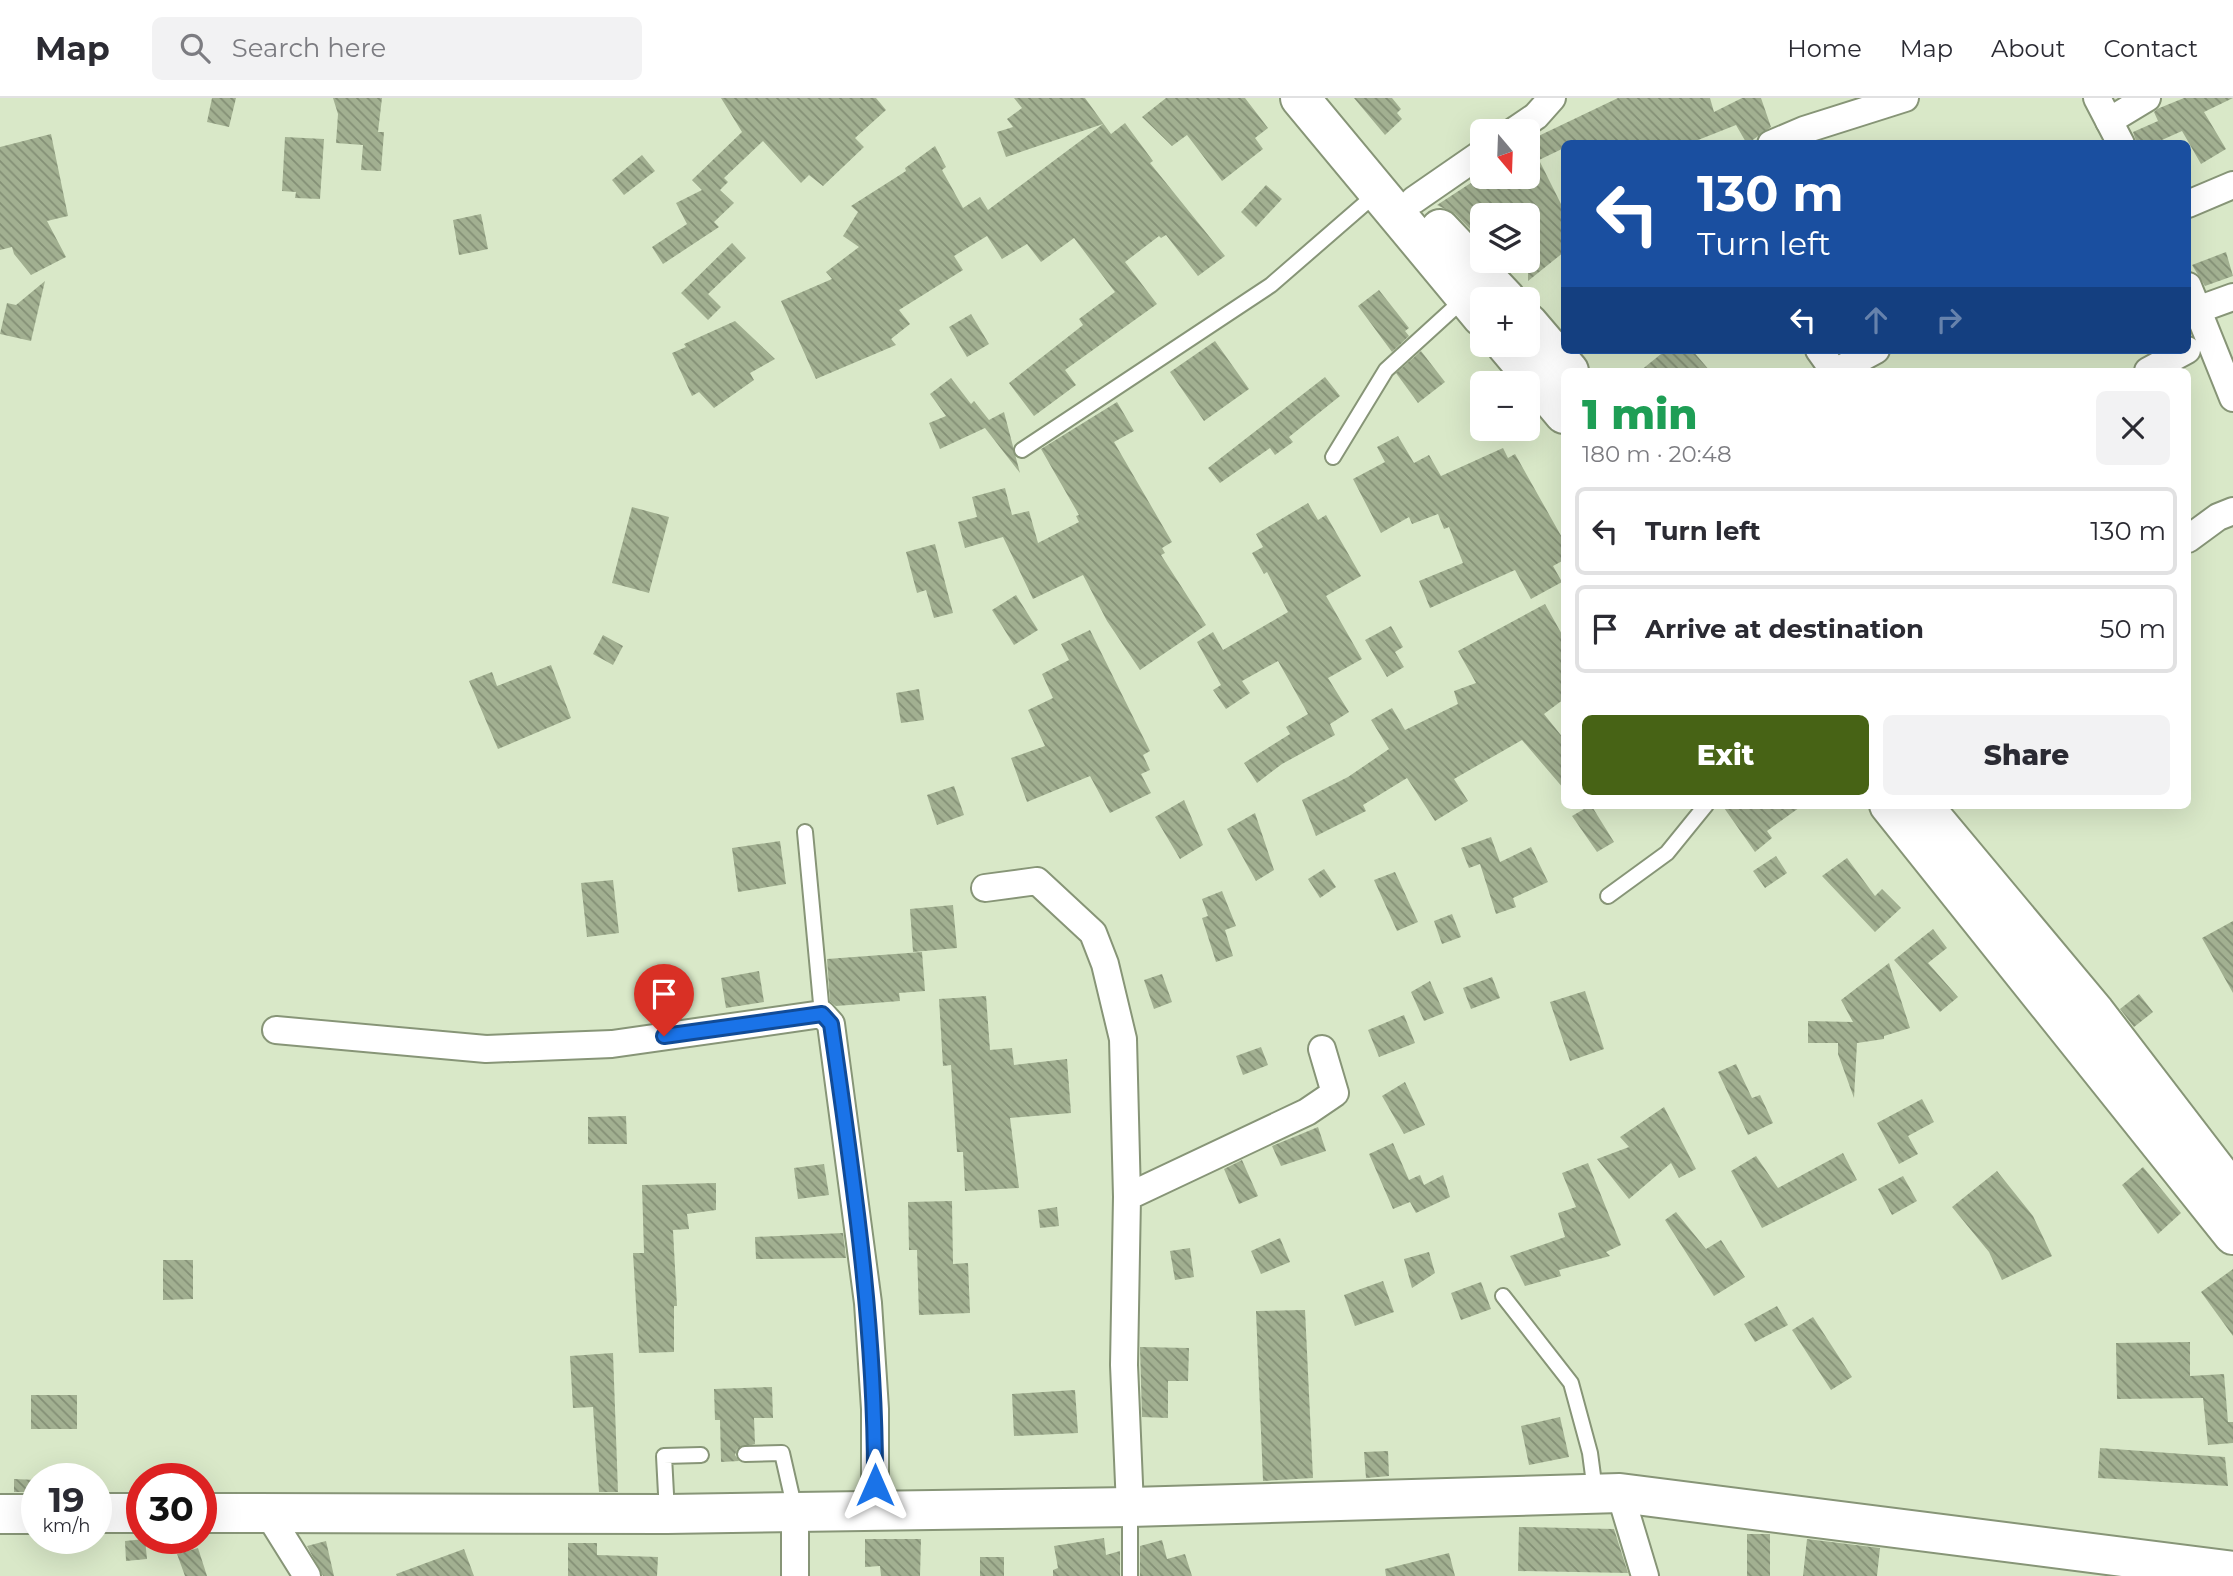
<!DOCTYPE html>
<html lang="en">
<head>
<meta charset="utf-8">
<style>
  :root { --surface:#fff; --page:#f2f2f3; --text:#2b2b33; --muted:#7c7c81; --line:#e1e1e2; --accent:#476315 }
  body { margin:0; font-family:Montserrat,sans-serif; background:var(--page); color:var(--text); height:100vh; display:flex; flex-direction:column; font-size:26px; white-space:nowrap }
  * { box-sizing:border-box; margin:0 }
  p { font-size:23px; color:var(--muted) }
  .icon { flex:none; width:38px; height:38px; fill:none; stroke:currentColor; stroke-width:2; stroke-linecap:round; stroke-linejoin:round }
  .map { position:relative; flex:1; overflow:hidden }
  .panel { position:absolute; left:1561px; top:270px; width:630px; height:441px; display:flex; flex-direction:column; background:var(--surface); border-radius:10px; box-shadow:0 7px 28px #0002 }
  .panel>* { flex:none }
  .guide { position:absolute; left:1561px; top:42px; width:630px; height:214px; border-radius:10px; box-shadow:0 7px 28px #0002; background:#1a4fa0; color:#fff; overflow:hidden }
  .needle { width:46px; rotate:161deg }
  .tools { position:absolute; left:1470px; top:21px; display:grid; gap:14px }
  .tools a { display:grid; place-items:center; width:70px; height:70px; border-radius:10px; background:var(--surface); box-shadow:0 7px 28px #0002; font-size:35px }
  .speed { position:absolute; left:21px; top:1365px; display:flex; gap:14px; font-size:35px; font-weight:700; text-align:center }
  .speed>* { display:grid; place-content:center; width:91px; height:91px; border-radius:50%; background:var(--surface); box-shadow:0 7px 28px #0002; line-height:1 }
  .speed small { font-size:18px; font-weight:400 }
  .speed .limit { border:10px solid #d22; background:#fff; color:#111 }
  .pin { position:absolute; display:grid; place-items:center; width:60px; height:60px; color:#fff; margin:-72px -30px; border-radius:50% 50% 50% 0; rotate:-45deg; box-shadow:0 0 7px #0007 }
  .pin .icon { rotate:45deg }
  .me { position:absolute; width:77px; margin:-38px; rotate:0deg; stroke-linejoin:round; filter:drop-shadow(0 0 5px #0008) }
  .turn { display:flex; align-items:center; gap:24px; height:147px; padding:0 21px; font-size:32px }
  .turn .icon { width:91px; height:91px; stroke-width:2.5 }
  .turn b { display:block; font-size:49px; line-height:60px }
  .lanes { display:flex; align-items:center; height:66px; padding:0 21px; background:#0003; justify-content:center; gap:35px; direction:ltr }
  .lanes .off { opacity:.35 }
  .round { display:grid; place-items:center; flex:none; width:74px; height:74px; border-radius:10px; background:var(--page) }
  .summary { display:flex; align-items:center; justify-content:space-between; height:119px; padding:0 21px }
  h1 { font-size:42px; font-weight:800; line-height:52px; color:#1e9e55 }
  .primary-button { display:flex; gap:14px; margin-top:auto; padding:14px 21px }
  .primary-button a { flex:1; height:80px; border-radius:10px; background:var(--accent); color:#fff; font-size:28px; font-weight:800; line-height:80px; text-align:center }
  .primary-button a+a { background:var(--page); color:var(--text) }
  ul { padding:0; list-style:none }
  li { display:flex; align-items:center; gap:21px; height:88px; margin:0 14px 10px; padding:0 7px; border:4px solid var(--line); border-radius:10px }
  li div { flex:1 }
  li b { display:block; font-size:26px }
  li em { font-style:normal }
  header { display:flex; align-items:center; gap:42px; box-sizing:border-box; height:98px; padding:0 35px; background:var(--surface); border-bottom:2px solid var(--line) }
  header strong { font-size:33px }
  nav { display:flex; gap:38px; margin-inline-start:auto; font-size:24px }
  .search { width:490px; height:63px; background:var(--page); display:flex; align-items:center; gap:18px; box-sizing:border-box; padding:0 24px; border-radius:10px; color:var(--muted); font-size:26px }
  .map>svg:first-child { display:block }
  .building { fill:url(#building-back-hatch) }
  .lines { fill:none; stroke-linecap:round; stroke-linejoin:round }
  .lane-casing { stroke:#879577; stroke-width:18 }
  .street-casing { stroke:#879577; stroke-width:30 }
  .secondary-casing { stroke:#879577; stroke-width:42 }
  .lane { stroke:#fff; stroke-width:14 }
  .street { stroke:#fff; stroke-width:26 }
  .secondary { stroke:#fff; stroke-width:38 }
  .route-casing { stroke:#114b97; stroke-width:18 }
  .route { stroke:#1a73e8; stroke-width:12 }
</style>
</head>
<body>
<header>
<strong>Map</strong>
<div class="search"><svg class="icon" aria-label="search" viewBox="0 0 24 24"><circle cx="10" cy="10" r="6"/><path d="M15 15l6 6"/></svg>Search here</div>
<nav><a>Home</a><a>Map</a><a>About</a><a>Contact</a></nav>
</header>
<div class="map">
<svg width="2233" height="1478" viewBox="0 0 2233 1478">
  <defs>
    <pattern id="building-back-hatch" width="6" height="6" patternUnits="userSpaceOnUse" patternTransform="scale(1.75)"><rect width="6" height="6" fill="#a2b091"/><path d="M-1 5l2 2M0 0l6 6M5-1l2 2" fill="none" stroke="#838f75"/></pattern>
  </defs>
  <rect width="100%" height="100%" fill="#d9e8c8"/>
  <g class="building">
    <path d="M212 0H236L229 29 207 24Z"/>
    <path d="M333 0H382L378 34H384L381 73 361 72 363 47 336 45 338 16Z"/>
    <path d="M721 0H876L886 12 855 40 864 49 823 88 809 77 801 85 763 43 724 80 728 84 720 92 734 105 714 124 719 129 663 166 652 149 687 126 676 105 702 92 692 82 742 34Z"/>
    <path d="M1014 0H1085L1111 36 1125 25 1153 63 1150 65 1225 158 1198 178 1166 137 1161 140 1159 138 1125 164 1157 206 1065 272 1076 287 1034 318 1009 285 1083 227 1079 221 1115 194 1074 140 1041 164 1027 146 1002 161 987 138 954 158 963 172 899 212 910 226 891 241 896 247 816 281 781 203 832 181 826 174 859 149 843 138 858 114 851 108 906 73 905 70 935 48 946 69 942 72 963 110 980 99 988 112 1103 26 1006 59 997 34 1013 29 1007 21 1022 10Z"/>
    <path d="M1166 0H1245L1268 30 1255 40 1263 51 1222 83 1187 37 1172 48 1142 19Z"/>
    <path d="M1354 0H1392L1401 11 1397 15 1402 21 1385 37Z"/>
    <path d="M1618 0H1710L1714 14 1742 0H1761L1771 29 1747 46 1736 27 1688 46H1564V50L1539 62 1564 112V154L1528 183V117H1482V132L1476 137 1455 116 1437 107 1480 79H1528V43Z"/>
    <path d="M2184 0H2233L2204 14 2226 51 2201 66 2182 33 2153 46H2137L2133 34 2158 23 2154 14 2157 11Z"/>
    <path d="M51 36 68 118 47 123 66 159 31 177 14 156 12 149 0 152V49Z"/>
    <path d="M285 39 324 41 320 101 295 100 296 94 282 93Z"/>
    <path d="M642 57 655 73 624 97 612 82Z"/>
    <path d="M1266 87 1282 101 1256 129 1241 114Z"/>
    <path d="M481 116 488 151 459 157 453 122Z"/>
    <path d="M732 145 746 160 708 196 721 209 708 222 681 195Z"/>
    <path d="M2226 154 2233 178 2205 188 2192 167Z"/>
    <path d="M45 183 31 243 0 236 7 205 16 207Z"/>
    <path d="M1379 192 1409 230 1405 233 1409 238 1392 254 1358 208Z"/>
    <path d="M971 216 989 246 967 259 949 229Z"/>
    <path d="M735 223 775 261 750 275 754 282 714 310 699 294 692 298 672 255 686 249 684 246Z"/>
    <path d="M1215 243 1249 291 1204 323 1170 274Z"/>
    <path d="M1666 252H1692L1710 273H1640Z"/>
    <path d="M1421 253 1445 284 1418 305 1396 275Z"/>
    <path d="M1325 279 1340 298 1289 339 1293 344 1275 357 1270 350 1220 385 1208 370Z"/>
    <path d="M951 280 971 306 974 303 989 322 1004 314 1020 375 985 330 940 351 929 325 946 318 930 296Z"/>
    <path d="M1117 304 1134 333 1114 344 1172 444 1162 450 1165 455 1161 457 1206 527 1140 572 1107 523 1083 477 1033 501 1003 439 965 450 958 424 977 419 972 399 1005 390 1012 417 1029 413 1038 445 1079 424 1076 418 1079 417 1041 351Z"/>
    <path d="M1398 338 1414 365 1429 357 1441 378 1503 350 1508 360 1515 356 1564 443V462L1553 468 1562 484 1531 501 1515 472 1430 510 1419 483 1463 465 1449 429 1444 431 1438 416 1412 426 1409 419 1381 435 1353 381 1385 364 1377 349Z"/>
    <path d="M1308 405 1318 422 1326 417 1361 478 1326 498 1362 561 1328 580 1349 614 1330 626 1335 637 1282 666 1257 685 1244 665 1290 636 1286 629 1308 616 1278 563 1242 583 1250 595 1226 611 1213 592 1221 587 1197 544 1213 534 1223 552 1288 514 1267 474 1264 476 1252 455 1263 449 1256 436Z"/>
    <path d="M632 409 669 419 649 495 612 485Z"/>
    <path d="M935 446 953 515 934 520 926 492 917 495 906 454Z"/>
    <path d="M1016 497 1038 532 1014 547 992 512Z"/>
    <path d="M1545 506 1564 540V601L1544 616 1564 641V691L1522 642 1454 681 1468 703 1435 723 1407 680 1363 707 1366 713 1316 738 1302 702 1348 679 1389 651 1371 622 1392 610 1405 632 1458 606 1454 593 1476 585 1458 553Z"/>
    <path d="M1391 528 1403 549 1395 554 1404 569 1387 579 1365 542Z"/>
    <path d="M1090 532 1150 653 1143 657 1150 672 1141 676 1151 695 1110 715 1090 678 1027 704 1011 660 1045 648 1028 612 1053 600 1042 576 1069 562 1061 546Z"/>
    <path d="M603 537 623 548 613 567 593 556Z"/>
    <path d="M551 567 571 620 498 651 469 583 492 574 497 588Z"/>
    <path d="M919 591 924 622 901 625 896 595Z"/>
    <path d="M954 688 964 717 937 727 927 697Z"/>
    <path d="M1184 702 1203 747 1180 761 1155 719Z"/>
    <path d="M1591 707 1614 744 1597 754 1572 718Z"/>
    <path d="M1722 707H1803L1767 733 1772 740 1755 754Z"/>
    <path d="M1255 715 1274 772 1256 783 1227 731Z"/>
    <path d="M1491 739 1500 764 1531 749 1548 784 1513 800 1516 809 1496 816 1480 766 1469 770 1461 750Z"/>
    <path d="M780 743 786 786 738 794 732 750Z"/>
    <path d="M1776 758 1787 775 1765 790 1753 773Z"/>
    <path d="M1847 760 1875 798 1882 791 1901 810 1875 834 1822 778Z"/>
    <path d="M1324 771 1336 789 1320 800 1308 781Z"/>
    <path d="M1395 774 1418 824 1397 833 1374 782Z"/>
    <path d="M613 782 619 835 587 839 581 785Z"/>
    <path d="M1222 793 1236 828 1225 832 1233 858 1216 864 1202 820 1208 818 1202 801Z"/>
    <path d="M953 807 957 850 913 854 910 811Z"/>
    <path d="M1452 816 1461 839 1442 846 1434 823Z"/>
    <path d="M2233 823V895L2202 840Z"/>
    <path d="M1933 831 1947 850 1928 865 1958 899 1940 914 1894 862Z"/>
    <path d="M922 854 925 893 899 895 900 903 836 908 830 903 827 861Z"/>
    <path d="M1889 865 1910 930 1884 938V941L1857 945 1854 1000 1838 956V945H1808V923L1853 924 1841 902Z"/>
    <path d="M759 873 764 904 726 910 721 880Z"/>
    <path d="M1162 876 1172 904 1154 911 1144 882Z"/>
    <path d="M1492 879 1500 900 1471 911 1463 890Z"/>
    <path d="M1430 883 1444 915 1424 923 1411 894Z"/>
    <path d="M1585 893 1604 951 1570 963 1550 904Z"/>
    <path d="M2139 896 2153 914 2134 929 2120 911Z"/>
    <path d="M986 898 990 952 1012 950 1014 967 1067 961 1071 1015 1010 1020 1019 1090 965 1093 963 1054H957L951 967 943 968 939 901Z"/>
    <path d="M1404 917 1415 945 1379 959 1368 932Z"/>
    <path d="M1261 949 1268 967 1243 977 1236 958Z"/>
    <path d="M1736 966 1752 1000 1760 997 1773 1025 1748 1037 1718 974Z"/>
    <path d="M1405 984 1425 1027 1404 1036 1382 998Z"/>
    <path d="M1922 1001 1934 1024 1908 1038 1918 1056 1899 1066 1877 1025Z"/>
    <path d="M1664 1009 1696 1071 1679 1080 1671 1065 1629 1101 1597 1061 1629 1049 1620 1039Z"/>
    <path d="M626 1018 627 1046H588V1019Z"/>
    <path d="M1318 1029 1326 1053 1281 1068 1272 1048Z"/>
    <path d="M1393 1045 1409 1082 1420 1077 1424 1087 1443 1077 1450 1099 1416 1115 1410 1104 1393 1111 1369 1056Z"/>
    <path d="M1843 1055 1857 1082 1762 1130 1731 1073 1756 1058 1778 1090Z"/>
    <path d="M1242 1062 1258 1098 1239 1106 1224 1071Z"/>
    <path d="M1588 1065 1621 1147 1606 1154 1610 1158 1559 1172 1561 1178 1525 1188 1510 1158 1565 1139 1558 1115 1576 1109 1562 1075Z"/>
    <path d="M824 1066 829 1097 798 1101 794 1070Z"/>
    <path d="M2143 1069 2181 1115 2158 1136 2122 1087Z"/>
    <path d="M1997 1073 2033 1118 2052 1158 2002 1182 1989 1154 1952 1109Z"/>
    <path d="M1903 1078 1917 1103 1892 1117 1878 1091Z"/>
    <path d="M716 1085V1112L687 1116 689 1131 673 1132 677 1208H674V1254L639 1255 633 1155H644L642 1087Z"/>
    <path d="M952 1103 953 1166 968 1165 970 1215 919 1217 917 1152H909L908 1104Z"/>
    <path d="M1057 1109 1059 1128 1040 1130 1038 1112Z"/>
    <path d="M1676 1114 1706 1151 1721 1142 1745 1179 1714 1198 1665 1122Z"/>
    <path d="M843 1135 846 1160 756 1161 755 1139Z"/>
    <path d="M1280 1140 1290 1164 1261 1176 1251 1153Z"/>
    <path d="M1190 1150 1194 1179 1175 1182 1170 1153Z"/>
    <path d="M1429 1154 1435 1175 1412 1190 1404 1161Z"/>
    <path d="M163 1162H193V1201L163 1202Z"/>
    <path d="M2233 1171V1238L2201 1194Z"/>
    <path d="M1383 1183 1394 1214 1355 1228 1344 1197Z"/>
    <path d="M1481 1184 1491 1211 1461 1222 1451 1195Z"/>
    <path d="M1777 1208 1788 1227 1755 1244 1744 1226Z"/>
    <path d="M1305 1212 1313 1380 1263 1383 1256 1213Z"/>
    <path d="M1813 1219 1852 1279 1831 1292 1792 1232Z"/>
    <path d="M2190 1244V1278L2224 1276 2228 1324H2233V1345L2208 1347 2203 1300 2117 1301 2116 1245Z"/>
    <path d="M1140 1249 1189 1250 1188 1283H1168V1320L1142 1319Z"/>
    <path d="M613 1255 618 1394H599L593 1309 573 1310 570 1258Z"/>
    <path d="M772 1289 773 1320H754L755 1346 737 1351 735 1357 739 1363 721 1364 720 1322H715L714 1291Z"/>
    <path d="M1075 1292 1078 1335 1014 1338 1012 1296Z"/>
    <rect x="31" y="1297" width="46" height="34"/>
    <path d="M1560 1319 1569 1359 1529 1367 1521 1328Z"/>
    <path d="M2100 1350 2225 1359 2228 1388 2098 1380Z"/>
    <path d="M1388 1353 1389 1378 1366 1380 1364 1354Z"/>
    <path d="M14 1381 37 1382V1394H14Z"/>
    <path d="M1519 1429 1614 1431 1628 1475 1518 1473Z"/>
    <rect x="1747" y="1436" width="23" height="42"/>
    <path d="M1104 1440 1106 1457 1120 1453V1478H1053V1472L1058 1470 1054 1448Z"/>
    <path d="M145 1441 147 1461 126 1463 125 1443Z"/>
    <path d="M865 1441H921L920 1478H881L880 1468 865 1469Z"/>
    <path d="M1807 1441 1880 1450 1877 1478H1803Z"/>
    <path d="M1162 1442 1167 1461 1185 1456 1192 1478H1140V1448Z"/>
    <path d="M326 1443 334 1478H323L307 1448Z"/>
    <path d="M568 1445H597V1457L658 1459 657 1478H568Z"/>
    <path d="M198 1450 207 1478H185L177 1456Z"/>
    <path d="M464 1451 474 1478H397L396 1476Z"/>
    <path d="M1449 1455 1455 1478H1386L1385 1471Z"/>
    <rect x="980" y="1459" width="24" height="19"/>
  </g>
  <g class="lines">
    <defs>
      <g id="lane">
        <path d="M1022 352 1271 187 1377 95"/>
        <path d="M1333 359 1386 272 1465 200"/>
        <path d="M805 734 822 916"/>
        <path d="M1608 798 1667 755 1706 707"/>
        <path d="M1503 1198 1571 1285 1590 1355 1595 1393"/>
        <path d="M745 1356 782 1355 795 1412"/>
        <path d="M1130 1411V1478"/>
        <path d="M667 1415 664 1358 701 1357"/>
      </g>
      <g id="street">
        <path d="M2097 0 2109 23"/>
        <path d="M1514 33 1536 18 1552 0"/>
        <path d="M1771 46 1804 32 1905 0"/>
        <path d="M2121 46 2109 23 2147 0"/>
        <path d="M1414 102 1482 55"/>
        <path d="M2188 106 2233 87"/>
        <path d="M2188 188 2233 300"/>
        <path d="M2197 212 2233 199"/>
        <path d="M1819 252 1834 273"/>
        <path d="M1837 273 1876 252"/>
        <path d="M2148 273 2187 252"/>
        <path d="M2188 441 2218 419 2233 413"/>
        <path d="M985 790 1037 783 1093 835 1105 866 1123 941 1127 1099"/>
        <path d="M276 932 486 951 612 946 822 916 831 926 868 1205 875 1311V1413"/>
        <path d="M1620 1395 1645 1478"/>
        <path d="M1130 1409 1124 1267 1127 1099 1307 1014 1335 995 1322 951"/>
        <path d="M795 1412V1478"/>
        <path d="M267 1414 307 1478"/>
      </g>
      <g id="secondary">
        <path d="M1300 0 1482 219"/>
        <path d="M1440 131 1506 201"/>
        <path d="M1528 225 1569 273"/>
        <path d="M1506 247 1564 316"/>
        <path d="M1889 707 2233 1137"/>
        <path d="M1928 714 2095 914 2233 1094"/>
        <path d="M96 1415H142"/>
        <path d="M201 1415 667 1416 1130 1409 1620 1395 2233 1473"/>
        <path d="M0 1416H37"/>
      </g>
    </defs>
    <use href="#lane" class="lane-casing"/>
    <use href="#street" class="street-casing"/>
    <use href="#secondary" class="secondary-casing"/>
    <use href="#lane" class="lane"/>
    <use href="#street" class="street"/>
    <use href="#secondary" class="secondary"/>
  </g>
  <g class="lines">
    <defs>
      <path id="route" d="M664 938 822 916 831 926C853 1079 876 1232 875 1387"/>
    </defs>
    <use href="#route" class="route-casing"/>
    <use href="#route" class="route"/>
  </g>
</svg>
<div class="tools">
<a><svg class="needle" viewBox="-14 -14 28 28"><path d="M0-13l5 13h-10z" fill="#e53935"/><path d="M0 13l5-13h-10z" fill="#7c7c81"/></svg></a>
<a><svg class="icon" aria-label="layers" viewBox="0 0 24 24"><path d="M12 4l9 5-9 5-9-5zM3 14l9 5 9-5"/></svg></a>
<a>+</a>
<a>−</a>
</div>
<div class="speed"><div>19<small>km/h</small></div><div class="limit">30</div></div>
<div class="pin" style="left:664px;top:938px;background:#d93025"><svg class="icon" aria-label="arrive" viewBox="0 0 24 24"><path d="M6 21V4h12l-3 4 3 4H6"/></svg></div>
<svg class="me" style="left:875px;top:1387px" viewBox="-20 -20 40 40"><path d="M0-17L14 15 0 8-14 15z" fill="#1a73e8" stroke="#fff" stroke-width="4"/></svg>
<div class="guide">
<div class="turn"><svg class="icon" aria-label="left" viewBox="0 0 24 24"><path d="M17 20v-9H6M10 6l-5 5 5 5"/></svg><div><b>130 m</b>Turn left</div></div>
<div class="lanes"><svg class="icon" aria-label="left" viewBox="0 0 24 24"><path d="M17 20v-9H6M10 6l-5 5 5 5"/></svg><svg class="icon off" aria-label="ahead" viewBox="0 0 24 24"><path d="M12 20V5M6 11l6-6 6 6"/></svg><svg class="icon off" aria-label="right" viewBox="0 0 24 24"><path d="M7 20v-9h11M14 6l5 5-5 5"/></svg></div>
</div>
<section class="panel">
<div class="summary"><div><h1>1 min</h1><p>180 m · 20:48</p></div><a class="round"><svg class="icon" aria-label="close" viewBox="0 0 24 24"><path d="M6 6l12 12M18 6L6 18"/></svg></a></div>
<ul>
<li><svg class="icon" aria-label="left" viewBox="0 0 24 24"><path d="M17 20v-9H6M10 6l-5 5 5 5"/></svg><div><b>Turn left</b></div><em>130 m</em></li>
<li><svg class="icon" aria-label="arrive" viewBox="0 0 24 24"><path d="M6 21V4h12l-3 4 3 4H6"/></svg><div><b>Arrive at destination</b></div><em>50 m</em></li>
</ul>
<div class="primary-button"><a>Exit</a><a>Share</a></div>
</section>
</div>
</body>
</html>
